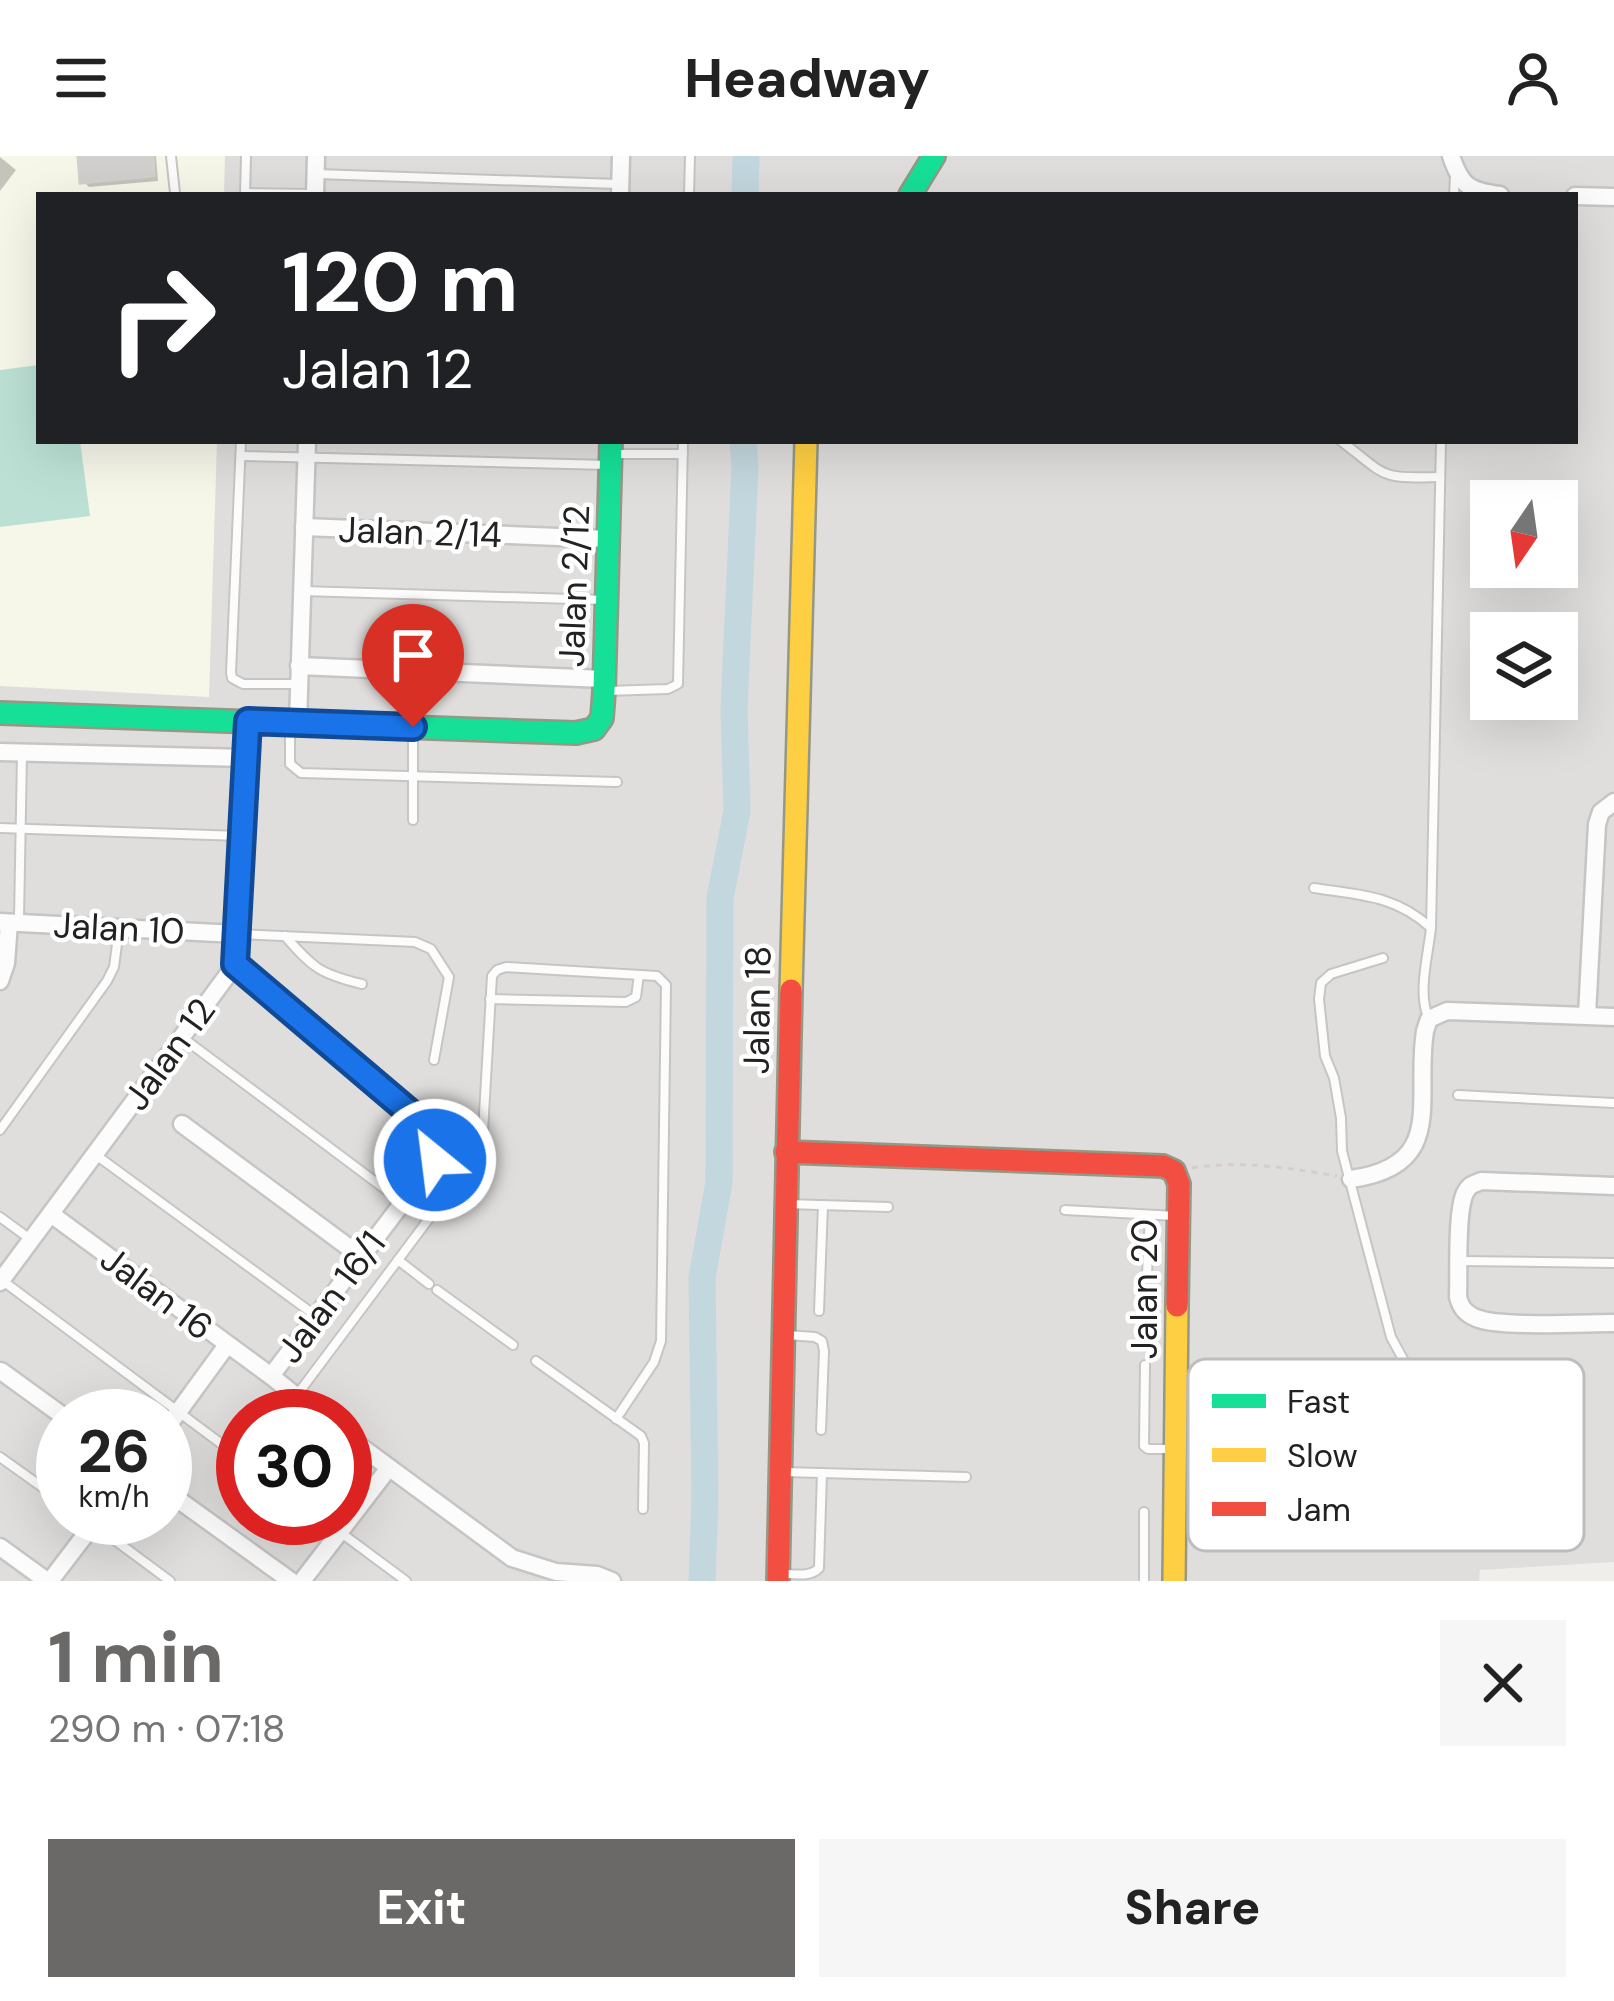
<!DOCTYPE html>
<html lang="en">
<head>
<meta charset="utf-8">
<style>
  :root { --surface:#fff; --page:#f6f6f6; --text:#222; --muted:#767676; --accent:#6a6968 }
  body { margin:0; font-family:"DM Sans",sans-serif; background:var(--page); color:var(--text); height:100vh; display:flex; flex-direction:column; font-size:45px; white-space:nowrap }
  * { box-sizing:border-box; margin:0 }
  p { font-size:39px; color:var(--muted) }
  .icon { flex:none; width:66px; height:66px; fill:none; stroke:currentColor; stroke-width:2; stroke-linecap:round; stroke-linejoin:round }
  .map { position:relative; height:1425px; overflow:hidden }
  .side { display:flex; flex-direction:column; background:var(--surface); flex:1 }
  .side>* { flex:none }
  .banner { position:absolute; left:36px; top:36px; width:1542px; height:252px; border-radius:0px; box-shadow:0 12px 48px #0002; background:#202124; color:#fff; overflow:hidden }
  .needle { width:78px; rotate:193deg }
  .tools { position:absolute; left:1470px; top:324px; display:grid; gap:24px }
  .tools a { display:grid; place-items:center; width:108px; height:108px; border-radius:0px; background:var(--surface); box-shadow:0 12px 48px #0002; font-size:60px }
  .speed { position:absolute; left:36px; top:1233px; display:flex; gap:24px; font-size:60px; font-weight:700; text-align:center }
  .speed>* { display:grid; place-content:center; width:156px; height:156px; border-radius:50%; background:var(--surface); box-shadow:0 12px 48px #0002; line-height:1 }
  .speed small { font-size:30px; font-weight:400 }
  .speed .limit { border:18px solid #d22; background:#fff; color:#111 }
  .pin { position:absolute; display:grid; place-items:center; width:102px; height:102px; color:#fff; margin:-123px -51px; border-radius:50% 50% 50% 0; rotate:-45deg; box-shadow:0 0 12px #0007 }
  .pin .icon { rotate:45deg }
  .me { position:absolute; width:132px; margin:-66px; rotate:331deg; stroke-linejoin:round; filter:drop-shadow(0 0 9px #0008) }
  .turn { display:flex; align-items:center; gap:42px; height:252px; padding:0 48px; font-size:54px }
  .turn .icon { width:156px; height:156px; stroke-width:2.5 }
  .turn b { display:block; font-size:84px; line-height:102px }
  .round { display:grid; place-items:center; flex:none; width:126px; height:126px; border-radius:0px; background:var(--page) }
  .headline { display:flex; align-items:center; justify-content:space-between; height:204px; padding:0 48px }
  h1 { font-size:72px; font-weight:800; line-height:90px; color:var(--accent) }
  .action { display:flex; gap:24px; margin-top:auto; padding:24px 48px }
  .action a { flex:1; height:138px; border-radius:0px; background:var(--accent); color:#fff; font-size:48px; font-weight:800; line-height:138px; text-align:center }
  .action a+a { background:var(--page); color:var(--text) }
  header { display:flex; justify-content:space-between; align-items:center; height:156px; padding:0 48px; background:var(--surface); font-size:54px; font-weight:800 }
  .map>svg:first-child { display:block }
  .residential { fill:#dfdedc; fill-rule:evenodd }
  .education { fill:#f6f6e9 }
  .pitch { fill:#bce1d4 }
  .shadow { fill:#0003 }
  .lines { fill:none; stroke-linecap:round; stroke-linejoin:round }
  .river { stroke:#c3d7de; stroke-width:27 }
  .building { fill:#d2d0ce; stroke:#d3d0cd; stroke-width:3 }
  .lane-casing { stroke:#c6c5c3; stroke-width:12 }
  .street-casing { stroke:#c6c5c3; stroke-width:21 }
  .fast-casing { stroke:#959885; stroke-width:26 }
  .slow-casing { stroke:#959885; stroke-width:26 }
  .jam-casing { stroke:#959885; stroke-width:26 }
  .path { stroke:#d6cdcb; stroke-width:3; stroke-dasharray:6 6; stroke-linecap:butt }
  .lane { stroke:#fdfcfc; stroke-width:8 }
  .street { stroke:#fdfcfc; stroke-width:16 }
  .fast { stroke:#16e098; stroke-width:21 }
  .slow { stroke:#ffcf43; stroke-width:21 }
  .jam { stroke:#f24e42; stroke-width:21 }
  .route-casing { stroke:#114b97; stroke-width:30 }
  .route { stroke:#1a73e8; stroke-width:21 }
  .labels { text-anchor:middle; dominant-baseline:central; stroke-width:9; stroke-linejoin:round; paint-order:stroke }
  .street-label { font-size:36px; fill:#222; stroke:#fff }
  .key { fill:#fff; stroke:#bdbdbd; stroke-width:3 }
  .key-label { font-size:33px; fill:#222 }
</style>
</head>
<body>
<header><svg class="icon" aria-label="menu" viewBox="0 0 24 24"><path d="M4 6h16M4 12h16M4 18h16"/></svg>Headway<svg class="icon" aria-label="person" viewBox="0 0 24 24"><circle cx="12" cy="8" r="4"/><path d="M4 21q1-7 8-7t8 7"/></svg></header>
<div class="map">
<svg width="1614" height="1425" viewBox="0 0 1614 1425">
  <rect width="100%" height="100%" fill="#f0eeeb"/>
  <path class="residential" d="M0 0H1614V1406L1480 1414 1479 1425H0ZM39 39H1575V285H39ZM1491 345H1557V411H1491ZM1491 477H1557V543H1491ZM63 1260H165V1362H63ZM243 1260H345V1362H243Z"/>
  <path class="education" d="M0 0H225L224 39H39V285H217L209 541 0 530Z"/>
  <path class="pitch" d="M39 209V285H80L90 360 0 371V214Z"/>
  <g class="shadow">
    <path d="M81 0H156L158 25 89 31 83 25Z"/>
    <path d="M0 1 16 14 0 35Z"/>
  </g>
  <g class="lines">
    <g class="river">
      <path d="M745 39 746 0"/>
      <path d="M702 1425 705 1342 702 1122 719 1026 720 742 737 655 734 552 745 311 743 285"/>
    </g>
  </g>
  <path class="building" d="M78 0H153L154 20 80 27Z"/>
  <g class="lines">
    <defs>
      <g id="lane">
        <path d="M171 0 175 37"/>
        <path d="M316 18 618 28"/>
        <path d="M245 37 313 38"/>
        <path d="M245 39 246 0"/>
        <path d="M689 39 690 0"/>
        <path d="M1454 39 1455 20"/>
        <path d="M241 285 231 516 232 522 243 528H298"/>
        <path d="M1341 285C1387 320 1378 323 1439 321"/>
        <path d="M613 298H683"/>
        <path d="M241 300 609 309"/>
        <path d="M302 435 605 444"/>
        <path d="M606 535 668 533 678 528 683 285"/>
        <path d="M290 569V608L301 617 617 626"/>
        <path d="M413 572V664"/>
        <path d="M0 672 241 680"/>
        <path d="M1314 732C1359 739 1394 739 1430 771"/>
        <path d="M19 763 22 598"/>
        <path d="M240 778 415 786 431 793 449 821 434 904"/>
        <path d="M285 780C313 812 320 818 362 828"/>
        <path d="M1383 802 1331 818 1321 827 1319 843 1325 900 1334 922 1341 962 1342 995 1391 1181 1410 1216 1442 1247 1503 1278"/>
        <path d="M490 843 626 846 636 841 639 819"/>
        <path d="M1429 863C1417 838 1428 800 1431 772L1441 285"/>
        <path d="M183 882 401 1045"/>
        <path d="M1458 939 1614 947"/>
        <path d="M0 974 107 825 114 811 119 773"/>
        <path d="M96 999 316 1160"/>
        <path d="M786 1048 888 1051"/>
        <path d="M1065 1054 1176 1060"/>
        <path d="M0 1061 30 1083"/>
        <path d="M398 1104 429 1128"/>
        <path d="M1460 1105 1614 1107"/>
        <path d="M1147 1118 1150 1059"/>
        <path d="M3 1125 243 1304"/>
        <path d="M437 1134 513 1189"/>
        <path d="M819 1155 823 1049"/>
        <path d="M787 1179 815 1181 822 1185 824 1195 821 1274"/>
        <path d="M536 1205 641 1280 644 1287 643 1353"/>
        <path d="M1145 1209 1144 1290 1148 1293H1175"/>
        <path d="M297 1239 475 1001 483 975 492 820 497 814 506 811 657 820 666 829 661 1185 654 1206 616 1263"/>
        <path d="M0 1301 63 1346"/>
        <path d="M784 1316 966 1321"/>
        <path d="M85 1362 170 1425"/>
        <path d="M321 1362 406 1425"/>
        <path d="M780 1417C792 1418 810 1422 819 1412L822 1317"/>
        <path d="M1144 1425V1356"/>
      </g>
      <g id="street">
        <path d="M1451 0C1461 30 1469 35 1500 39"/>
        <path d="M315 39 316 0"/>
        <path d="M620 39 621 0"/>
        <path d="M1575 40 1614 41"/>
        <path d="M304 371 609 383"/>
        <path d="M299 510 604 523"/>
        <path d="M298 567 307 285"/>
        <path d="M0 596 246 602"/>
        <path d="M0 766 237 778"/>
        <path d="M235 809 415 960 436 985 435 1004 271 1220"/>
        <path d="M0 825 6 807 9 767"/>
        <path d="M1587 859 1597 668 1601 656 1614 646"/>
        <path d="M182 968 363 1102"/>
        <path d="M1351 1023C1448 1010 1414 943 1425 875L1429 863 1447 855 1614 861"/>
        <path d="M1614 1030 1481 1025C1472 1029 1470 1028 1465 1037 1456 1056 1459 1117 1458 1141 1461 1152 1465 1157 1476 1162 1500 1172 1583 1167 1614 1167"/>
        <path d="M51 1058 271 1220 321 1260"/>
        <path d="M0 1126 235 809 249 565"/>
        <path d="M1 1215 63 1260"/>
        <path d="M165 1274 227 1189"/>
        <path d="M345 1279 512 1402 556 1416 597 1419 612 1425"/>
        <path d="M165 1334 291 1425"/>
        <path d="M0 1391 47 1425"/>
        <path d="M50 1425 98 1362"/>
        <path d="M302 1425 388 1313"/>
      </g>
      <g id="fast">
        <path d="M910 39 934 0"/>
        <path d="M0 557 576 577 594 573 602 562 604 535 611 285"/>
      </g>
      <g id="slow">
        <path d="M791 834 806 285"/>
        <path d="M1174 1425 1177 1150"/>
      </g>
      <g id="jam">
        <path d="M786 996 1163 1010 1174 1015 1179 1028 1177 1150"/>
        <path d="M778 1425 791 834"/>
      </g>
    </defs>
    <use href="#lane" class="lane-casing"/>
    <use href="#street" class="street-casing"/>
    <use href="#fast" class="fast-casing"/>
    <use href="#slow" class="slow-casing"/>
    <use href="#jam" class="jam-casing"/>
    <path class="path" d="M1192 1012C1241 1004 1289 1012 1337 1020"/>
    <use href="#lane" class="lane"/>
    <use href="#street" class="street"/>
    <use href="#fast" class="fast"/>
    <use href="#slow" class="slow"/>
    <use href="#jam" class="jam"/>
  </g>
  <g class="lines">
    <defs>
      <path id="route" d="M413 571 248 565 235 808 427 971 436 985 435 1004"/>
    </defs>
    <use href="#route" class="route-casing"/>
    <use href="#route" class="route"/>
  </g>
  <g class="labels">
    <g class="street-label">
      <text transform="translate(420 376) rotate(2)">Jalan 2/14</text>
      <text transform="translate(574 430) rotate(-88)">Jalan 2/12</text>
      <text transform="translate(119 772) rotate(3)">Jalan 10</text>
      <text transform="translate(757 854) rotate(-89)">Jalan 18</text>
      <text transform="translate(169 898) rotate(-54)">Jalan 12</text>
      <text transform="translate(1144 1133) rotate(-90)">Jalan 20</text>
      <text transform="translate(157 1137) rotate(37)">Jalan 16</text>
      <text transform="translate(331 1141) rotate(-53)">Jalan 16/1</text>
    </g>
  </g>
  <rect x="1188" y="1203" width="396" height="192" rx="18" class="key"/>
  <rect x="1212" y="1238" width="54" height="14" fill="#16e098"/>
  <rect x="1212" y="1292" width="54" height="14" fill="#ffcf43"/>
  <rect x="1212" y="1346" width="54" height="14" fill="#f24e42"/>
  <g class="key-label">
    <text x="1287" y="1257">Fast</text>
    <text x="1287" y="1311">Slow</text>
    <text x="1287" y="1365">Jam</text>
  </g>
</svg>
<div class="tools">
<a><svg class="needle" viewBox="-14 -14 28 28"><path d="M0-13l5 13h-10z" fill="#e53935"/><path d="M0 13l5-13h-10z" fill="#767676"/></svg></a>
<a><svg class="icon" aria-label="layers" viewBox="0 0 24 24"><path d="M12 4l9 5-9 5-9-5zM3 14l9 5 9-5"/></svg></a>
</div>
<div class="speed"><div>26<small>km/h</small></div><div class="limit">30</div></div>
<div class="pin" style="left:413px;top:571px;background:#d93025"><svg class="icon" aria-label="arrive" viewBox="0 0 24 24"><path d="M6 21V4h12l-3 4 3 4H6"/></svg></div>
<svg class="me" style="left:435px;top:1004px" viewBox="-20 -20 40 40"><circle r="17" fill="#1a73e8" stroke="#fff" stroke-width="3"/><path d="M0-11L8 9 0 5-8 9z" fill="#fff"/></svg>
<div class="banner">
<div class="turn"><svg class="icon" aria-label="right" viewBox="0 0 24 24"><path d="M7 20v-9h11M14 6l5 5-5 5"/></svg><div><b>120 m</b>Jalan 12</div></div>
</div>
</div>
<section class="side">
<div class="headline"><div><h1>1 min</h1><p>290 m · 07:18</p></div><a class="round"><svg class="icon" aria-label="close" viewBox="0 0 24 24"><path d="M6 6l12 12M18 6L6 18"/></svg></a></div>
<div class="action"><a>Exit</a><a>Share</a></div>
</section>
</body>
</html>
